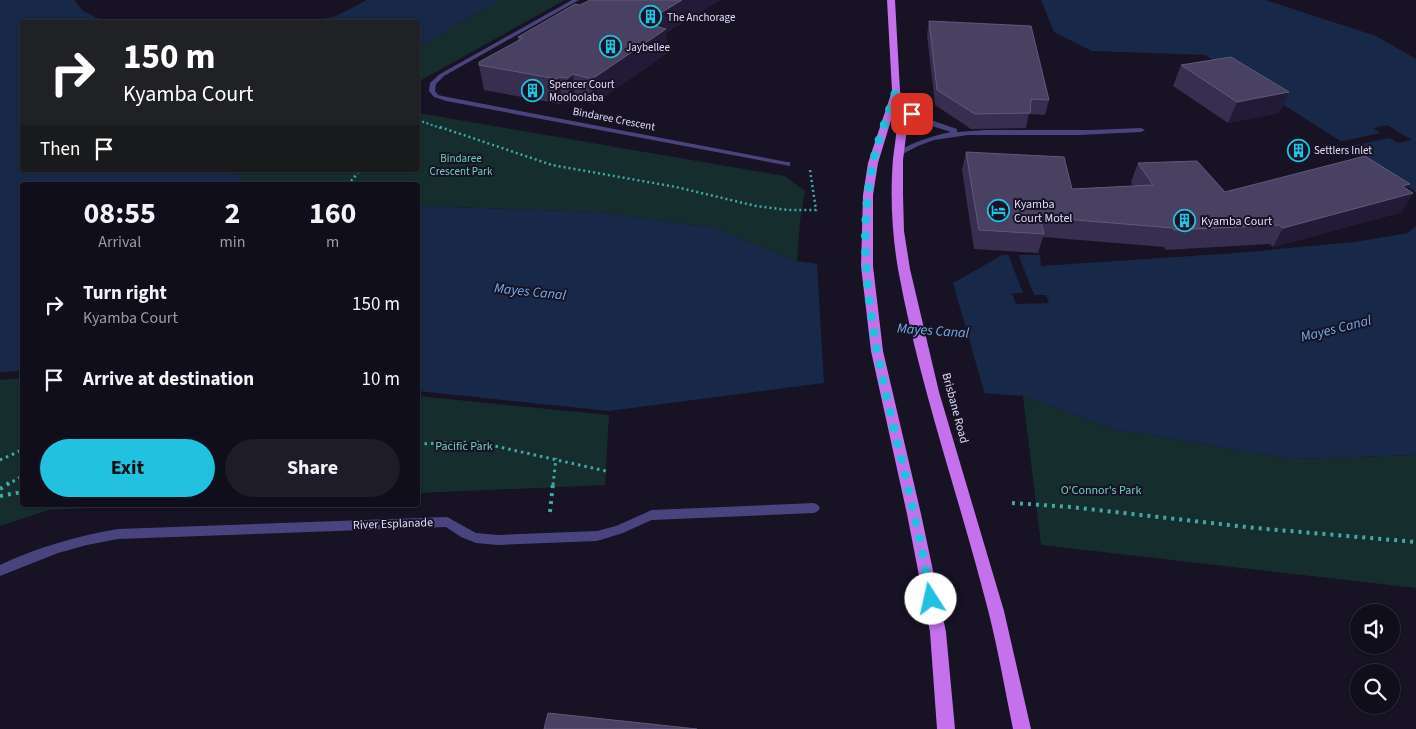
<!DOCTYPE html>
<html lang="en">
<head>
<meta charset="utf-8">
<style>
  :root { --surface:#110e1b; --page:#1e1c28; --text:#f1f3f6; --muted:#9c9ca3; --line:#302e3a; --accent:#21c2e0 }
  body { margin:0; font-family:"Source Sans 3",sans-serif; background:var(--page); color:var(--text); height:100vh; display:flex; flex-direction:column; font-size:19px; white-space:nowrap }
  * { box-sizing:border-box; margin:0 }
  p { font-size:16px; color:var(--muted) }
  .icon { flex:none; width:28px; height:28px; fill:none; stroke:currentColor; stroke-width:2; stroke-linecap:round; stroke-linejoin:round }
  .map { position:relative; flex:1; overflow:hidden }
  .sheet { position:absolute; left:20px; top:182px; width:400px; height:325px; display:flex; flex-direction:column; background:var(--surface); border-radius:5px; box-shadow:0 1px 4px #0004,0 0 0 1px var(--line) }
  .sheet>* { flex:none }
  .guide { position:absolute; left:20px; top:20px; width:400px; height:152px; border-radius:5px; box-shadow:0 1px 4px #0004,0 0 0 1px var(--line); background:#202124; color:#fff; overflow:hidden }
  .buttons { position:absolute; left:1350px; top:604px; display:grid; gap:10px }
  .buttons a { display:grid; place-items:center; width:50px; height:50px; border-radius:50%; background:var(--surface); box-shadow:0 1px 4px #0004,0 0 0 1px var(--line); font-size:25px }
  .pin { position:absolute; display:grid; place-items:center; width:42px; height:42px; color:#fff; margin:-21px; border-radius:10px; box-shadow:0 2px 8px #0006 }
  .me { position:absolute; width:55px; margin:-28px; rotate:350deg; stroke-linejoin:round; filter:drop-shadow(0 0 4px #0008) }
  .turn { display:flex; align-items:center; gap:18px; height:105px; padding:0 20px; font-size:22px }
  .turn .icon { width:65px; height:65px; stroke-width:2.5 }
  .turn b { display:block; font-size:35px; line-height:42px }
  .then { display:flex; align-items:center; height:48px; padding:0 20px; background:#0003; gap:10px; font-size:19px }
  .eta { display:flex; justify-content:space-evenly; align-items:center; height:85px; text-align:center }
  .eta b { font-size:30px; font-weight:700; line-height:35px }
  .primary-button { display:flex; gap:10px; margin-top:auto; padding:10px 20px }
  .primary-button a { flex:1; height:58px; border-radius:30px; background:var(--accent); color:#111; font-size:20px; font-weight:700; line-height:58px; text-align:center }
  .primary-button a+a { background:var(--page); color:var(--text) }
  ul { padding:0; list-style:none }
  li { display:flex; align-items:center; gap:15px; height:75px; padding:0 20px }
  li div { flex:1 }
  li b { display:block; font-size:19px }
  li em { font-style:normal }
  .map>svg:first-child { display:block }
  .green { fill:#162d2e }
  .water { fill:#182848 }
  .pier { fill:#171224 }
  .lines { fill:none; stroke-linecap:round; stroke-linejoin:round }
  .path-far3 { stroke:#40a9a8; stroke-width:2; stroke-dasharray:2 2.5; stroke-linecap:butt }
  .path-far2 { stroke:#40a9a8; stroke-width:2.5; stroke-dasharray:2 3; stroke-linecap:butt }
  .path-far1 { stroke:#40a9a8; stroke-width:3; stroke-dasharray:2.5 4; stroke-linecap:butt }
  .path { stroke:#40a9a8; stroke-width:4; stroke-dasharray:3 5; stroke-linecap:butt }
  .service { fill:#49447d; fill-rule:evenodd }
  .minor { fill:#49447d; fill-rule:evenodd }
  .primary { fill:#c471eb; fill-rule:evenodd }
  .wall { fill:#372e50 }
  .shaded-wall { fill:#221b37 }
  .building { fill:#494162; stroke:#61597a }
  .route { stroke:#21c2e0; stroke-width:9; stroke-dasharray:0 16.2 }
  .labels { text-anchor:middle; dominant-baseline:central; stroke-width:4; stroke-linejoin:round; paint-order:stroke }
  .far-poi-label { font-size:11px; fill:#e0dbfa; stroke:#171224; text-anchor:start }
  .far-street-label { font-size:11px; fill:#e0dbfa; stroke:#171224 }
  .far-park-label { font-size:11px; fill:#70d1be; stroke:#171224 }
  .poi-label { font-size:12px; fill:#e0dbfa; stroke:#171224; text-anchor:start }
  .street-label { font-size:12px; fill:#e0dbfa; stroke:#171224 }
  .park-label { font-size:12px; fill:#70d1be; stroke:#171224 }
  .water-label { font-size:14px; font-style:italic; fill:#77afec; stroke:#171224 }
</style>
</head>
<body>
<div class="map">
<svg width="1416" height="729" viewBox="0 0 1416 729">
  <rect width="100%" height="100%" fill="#171224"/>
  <g class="green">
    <path d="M499 0H565L418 82V47Z"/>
    <path d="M418 113 785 176 805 191 800 221 797 261 714 228 598 212 418 206V185H242L239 170H418Z"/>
    <path d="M22 378V505H158L49 510 0 526V380Z"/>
    <path d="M418 396 609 415 605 485 418 493Z"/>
    <path d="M1023 396 1114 429 1292 459 1416 455V588L1041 545Z"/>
  </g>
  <g class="water">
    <path d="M0 0H74L83 11 105 22H22V170H239L242 185H22V371L0 372Z"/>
    <path d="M367 0H499L418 47V22H312L336 16Z"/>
    <path d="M1041 0H1265L1376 36 1416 59V193L1400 179 1205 55 1092 51 1054 32Z"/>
    <path d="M418 206 598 212 714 228 797 261 953 283 1002 255H1040L1041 266 1236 253 1355 242 1408 233 1416 226V455L1292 459 1114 429 1023 396 1011 395 824 383 609 411 418 391Z"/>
  </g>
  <g class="pier">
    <path d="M1387 125 1412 140 1398 143 1390 138 1346 147 1338 142 1381 133 1373 128Z"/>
    <path d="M1008 254H1018L1034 295H1046L1049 303 1016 304 1012 293H1023Z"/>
    <path d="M817 264 953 283 985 395 824 383Z"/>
  </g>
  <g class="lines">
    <path class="path-far3" d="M418 120 443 129"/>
    <g class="path-far2">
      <path d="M440 127 552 165 676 187 756 206 788 210H816L810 170"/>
      <path d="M348 185 360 170"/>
    </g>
    <g class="path-far1">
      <path d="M418 444 477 442 606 471"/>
      <path d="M0 460 22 450"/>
      <path d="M7 485 22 476"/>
      <path d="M553 485 556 458"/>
    </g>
    <g class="path">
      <path d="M0 489 9 483"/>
      <path d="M0 496 22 492"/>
      <path d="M1012 503 1071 507 1255 528 1416 542"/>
      <path d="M550 512 553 483"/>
    </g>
    <path class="service" d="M652 510 656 512 658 515 656 518 623 533 597 541 498 545 476 543 461 537 443 525 441 522 443 519 447 517 476 533 498 535 597 531 616 526Z"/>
    <g class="minor">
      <path d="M572 0H579L444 76 436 84 435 91 438 95 447 97 787 162H790V166L446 101 434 97 429 91 430 83 440 74Z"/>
      <path d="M897 102H903L925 118 957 129V132L986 130H1091L1141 128 1145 130 1141 132 1079 135H968L934 140 918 146 899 156H896V152C914 142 931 136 951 132L919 122 897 106Z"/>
      <path d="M814 503 818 505 820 508 818 511 814 513 652 520 648 518 646 515 648 512 652 510Z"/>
      <path d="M447 517 451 519 453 522 451 525 447 527 118 539 87 545 58 553 0 576V565C38 547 77 536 118 529Z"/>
    </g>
    <path class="primary" d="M887 0H895L900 91 908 121 903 160V195L904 231 910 269 939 392 1004 611 1031 729H1013C1005 690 998 649 988 610 959 496 919 385 898 269 892 234 890 195 893 159 895 141 899 125 895 107L878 163 873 195V266L883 351 921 514 946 632 955 729H937L930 632 907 514 871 351 861 266 863 195 868 163 892 91Z"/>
  </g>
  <g class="wall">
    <path d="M590 0H720L666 33 667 53 594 104 575 99 571 103 562 102 560 104 484 90 479 65 518 41V37Z"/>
    <path d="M929 21 1049 100 1045 115 1029 114 1026 128 971 129 935 105 927 35Z"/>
    <path d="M1181 65 1289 92 1279 113 1228 123 1173 86Z"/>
    <path d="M966 152 1072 189 1133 186 1131 182 1138 163 1225 192 1407 189 1402 212 1273 247 1269 244 1166 250 1164 247 1043 237 1038 253 974 249 962 170Z"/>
  </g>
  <g class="shaded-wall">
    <path d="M682 0H720L666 33 667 53 594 104 592 79 644 23Z"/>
    <path d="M573 74 575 99 571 103 568 78Z"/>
    <path d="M559 77 562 102 560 104 557 79Z"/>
    <path d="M1289 92 1279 113 1228 123 1237 102Z"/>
    <path d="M1410 184 1403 196 1413 193 1402 212 1273 247 1283 228 1402 186Z"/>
  </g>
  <g class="building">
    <path d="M590 0H682L644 23 666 29 592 79 573 74 568 78 559 77 557 79 479 65V62L523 38 518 37 575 4 580 5Z"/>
    <path d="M929 21 1031 26 1049 100 1031 99 1030 113 975 114 937 90Z"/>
    <path d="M1231 57 1289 92 1237 102 1181 65Z"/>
    <path d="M966 152 1064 157 1072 189 1153 185 1138 163 1197 161 1225 192 1365 156 1410 184 1402 186 1413 193 1283 228 1279 225 1174 230 1173 228 1040 217 1044 234 979 230Z"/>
    <path d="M548 713 697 729H544Z"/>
  </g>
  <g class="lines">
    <path class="route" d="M912 114 900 104 896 91C888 115 878 139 873 163 852 262 879 366 902 462 913 507 923 553 931 599"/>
  </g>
  <defs>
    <symbol id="building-ring" viewBox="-11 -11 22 22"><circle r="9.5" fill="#171224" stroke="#21c2e0" stroke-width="1.5"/><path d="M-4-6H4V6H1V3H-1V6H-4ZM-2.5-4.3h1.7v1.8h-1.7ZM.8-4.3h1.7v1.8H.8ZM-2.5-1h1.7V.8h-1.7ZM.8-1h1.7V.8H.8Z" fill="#21c2e0"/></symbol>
    <symbol id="hotel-ring" viewBox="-11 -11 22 22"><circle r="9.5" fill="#171224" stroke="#21c2e0" stroke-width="1.5"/><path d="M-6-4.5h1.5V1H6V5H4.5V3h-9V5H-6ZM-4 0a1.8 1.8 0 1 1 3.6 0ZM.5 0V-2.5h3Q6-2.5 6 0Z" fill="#21c2e0"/></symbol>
  </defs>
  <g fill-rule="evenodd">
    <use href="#building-ring" x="638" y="4" width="25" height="25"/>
    <use href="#building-ring" x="598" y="34" width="25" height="25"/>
    <use href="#building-ring" x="520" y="78" width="25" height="25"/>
    <use href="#building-ring" x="1286" y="138" width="25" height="25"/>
    <use href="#hotel-ring" x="986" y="198" width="25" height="25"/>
    <use href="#building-ring" x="1172" y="208" width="25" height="25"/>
  </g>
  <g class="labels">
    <g class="far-poi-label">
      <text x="667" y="17">The Anchorage</text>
      <text x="626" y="47">Jaybellee</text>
      <text x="549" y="84">Spencer Court<tspan x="549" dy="13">Mooloolaba</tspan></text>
      <text x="1314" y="150">Settlers Inlet</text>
    </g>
    <g class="far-street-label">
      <text transform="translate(614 119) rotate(11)">Bindaree Crescent</text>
    </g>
    <g class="far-park-label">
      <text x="461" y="158">Bindaree<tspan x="461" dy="13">Crescent Park</tspan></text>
    </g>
    <g class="poi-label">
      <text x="1014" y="204">Kyamba<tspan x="1014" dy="14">Court Motel</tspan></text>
      <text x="1201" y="221">Kyamba Court</text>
    </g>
    <g class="street-label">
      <text transform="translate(955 408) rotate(75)">Brisbane Road</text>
      <text transform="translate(393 524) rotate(-2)">River Esplanade</text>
    </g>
    <g class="park-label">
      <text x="464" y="446">Pacific Park</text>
      <text x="1101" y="490">O'Connor's Park</text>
    </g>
    <g class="water-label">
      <text transform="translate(530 292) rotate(6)">Mayes Canal</text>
      <text transform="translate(1336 329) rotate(-14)">Mayes Canal</text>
      <text transform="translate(933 331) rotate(4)">Mayes Canal</text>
    </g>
  </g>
</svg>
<div class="buttons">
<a><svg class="icon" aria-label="sound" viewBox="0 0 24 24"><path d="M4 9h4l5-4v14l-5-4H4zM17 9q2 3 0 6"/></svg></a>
<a><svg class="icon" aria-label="search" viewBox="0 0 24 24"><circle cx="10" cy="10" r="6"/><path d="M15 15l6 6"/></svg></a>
</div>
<div class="pin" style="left:912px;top:114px;background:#d93025"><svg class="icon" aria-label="arrive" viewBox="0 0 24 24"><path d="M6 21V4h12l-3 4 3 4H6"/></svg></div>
<svg class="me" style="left:931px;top:599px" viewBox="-20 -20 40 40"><circle r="19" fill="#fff"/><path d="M0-13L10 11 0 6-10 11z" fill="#21c2e0"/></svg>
<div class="guide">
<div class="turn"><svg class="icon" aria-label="right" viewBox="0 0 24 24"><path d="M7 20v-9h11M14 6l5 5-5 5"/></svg><div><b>150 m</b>Kyamba Court</div></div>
<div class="then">Then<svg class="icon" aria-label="arrive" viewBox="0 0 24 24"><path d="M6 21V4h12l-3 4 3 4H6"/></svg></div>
</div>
<section class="sheet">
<div class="eta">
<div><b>08:55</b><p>Arrival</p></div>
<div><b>2</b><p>min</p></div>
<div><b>160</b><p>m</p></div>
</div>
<ul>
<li><svg class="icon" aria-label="right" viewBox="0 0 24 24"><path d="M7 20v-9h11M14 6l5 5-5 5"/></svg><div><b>Turn right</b><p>Kyamba Court</p></div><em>150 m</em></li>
<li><svg class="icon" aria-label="arrive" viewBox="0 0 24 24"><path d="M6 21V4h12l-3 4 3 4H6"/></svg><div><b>Arrive at destination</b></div><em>10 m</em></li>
</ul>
<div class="primary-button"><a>Exit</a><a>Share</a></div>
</section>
</div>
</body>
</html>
